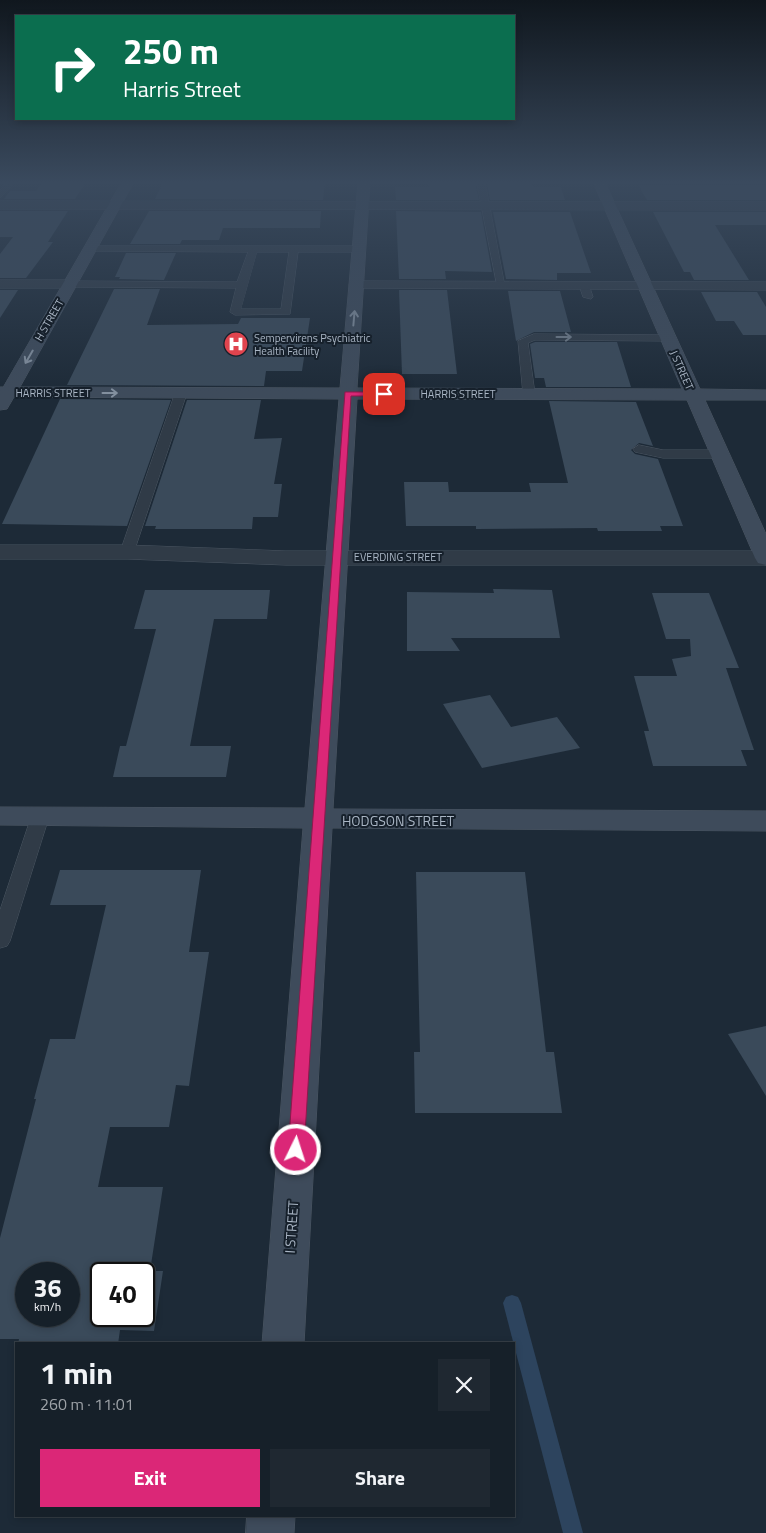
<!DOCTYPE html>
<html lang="en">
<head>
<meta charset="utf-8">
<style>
  :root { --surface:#162029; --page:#1f2831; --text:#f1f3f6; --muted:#9ea3a8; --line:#353e46; --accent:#db2777 }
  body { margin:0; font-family:"Titillium Web",sans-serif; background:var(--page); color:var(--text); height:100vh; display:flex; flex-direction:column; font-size:19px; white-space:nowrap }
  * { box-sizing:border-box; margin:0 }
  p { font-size:16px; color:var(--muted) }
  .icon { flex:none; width:28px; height:28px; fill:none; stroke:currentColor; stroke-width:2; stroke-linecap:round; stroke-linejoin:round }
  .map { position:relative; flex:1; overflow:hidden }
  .sheet { position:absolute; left:15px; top:1342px; width:500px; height:175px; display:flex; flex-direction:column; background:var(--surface); border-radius:0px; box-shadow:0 2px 8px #0003,0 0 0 1px var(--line) }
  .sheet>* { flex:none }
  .top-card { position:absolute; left:15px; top:15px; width:500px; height:105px; border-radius:0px; box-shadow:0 2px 8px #0003,0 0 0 1px var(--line); background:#0b6e4f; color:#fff; overflow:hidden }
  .speed { position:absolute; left:15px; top:1262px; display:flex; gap:10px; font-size:25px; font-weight:700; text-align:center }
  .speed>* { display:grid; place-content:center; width:65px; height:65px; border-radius:50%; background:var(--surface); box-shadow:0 2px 8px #0003,0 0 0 1px var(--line); line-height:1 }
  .speed small { font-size:12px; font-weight:400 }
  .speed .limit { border:2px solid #111; border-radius:8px; background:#fff; color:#111 }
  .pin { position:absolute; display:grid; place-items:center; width:42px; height:42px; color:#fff; margin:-21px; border-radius:10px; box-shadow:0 2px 8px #0006 }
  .me { position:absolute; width:55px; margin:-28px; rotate:4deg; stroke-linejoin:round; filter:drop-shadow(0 0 4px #0008) }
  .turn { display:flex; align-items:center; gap:18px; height:105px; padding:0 25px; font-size:22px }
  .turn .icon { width:65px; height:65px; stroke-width:2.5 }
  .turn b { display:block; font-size:35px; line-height:42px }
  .round { display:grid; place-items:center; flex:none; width:52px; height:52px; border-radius:0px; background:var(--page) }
  .overview { display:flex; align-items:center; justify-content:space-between; height:85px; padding:0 25px }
  h1 { font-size:30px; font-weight:700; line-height:38px }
  .action { display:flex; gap:10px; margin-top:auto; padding:10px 25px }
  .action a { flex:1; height:58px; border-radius:0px; background:var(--accent); color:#fff; font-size:20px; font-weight:700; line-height:58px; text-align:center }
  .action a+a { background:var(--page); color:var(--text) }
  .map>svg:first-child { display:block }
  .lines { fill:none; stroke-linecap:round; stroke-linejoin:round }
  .stream { fill:#2d445e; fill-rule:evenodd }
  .building { fill:#3a4a5a; fill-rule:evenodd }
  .lane-casing { stroke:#4b5662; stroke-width:1 }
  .street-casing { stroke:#4b5662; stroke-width:1 }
  .secondary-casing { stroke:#4b5662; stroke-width:1 }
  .lane { fill:#303b47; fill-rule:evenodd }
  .street { fill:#303b47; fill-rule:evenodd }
  .secondary { fill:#3e4b5b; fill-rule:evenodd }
  .oneway { stroke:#8491a0 }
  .oneway2 { stroke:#737f8c }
  .route { fill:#db2777; stroke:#8e194d }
  .labels { text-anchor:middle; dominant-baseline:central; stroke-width:4; stroke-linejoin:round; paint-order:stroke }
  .far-street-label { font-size:11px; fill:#aab6c5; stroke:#16202b }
  .far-poi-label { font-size:11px; fill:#aab6c5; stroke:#16202b; text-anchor:start }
  .street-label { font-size:14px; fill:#aab6c5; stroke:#16202b }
</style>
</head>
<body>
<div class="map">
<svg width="766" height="1533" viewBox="0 0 766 1533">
  <rect width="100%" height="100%" fill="#1d2a37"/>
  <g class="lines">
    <path class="stream" d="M512 1295 518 1297 521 1303 583 1533H563L503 1303 506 1297Z"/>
  </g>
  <g class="building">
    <path d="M43 182H86L75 199H4L10 191H36Z"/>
    <path d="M163 182H325L323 200 155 199Z"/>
    <path d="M428 183H475L479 200H396L395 187H429Z"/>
    <path d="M487 183H532L534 187H561L565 200H490Z"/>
    <path d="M638 185H766V200H647Z"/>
    <path d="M0 211H68L48 242H53L26 278H0V254L13 237H0Z"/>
    <path d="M149 211H321L320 228H223L219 240H182L180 244H130Z"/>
    <path d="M396 211 481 212 492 272 445 271 446 279H399Z"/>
    <path d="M493 212H570L591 273H557V280L506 279Z"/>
    <path d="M653 212H766V225H715L749 280H694L690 272H684Z"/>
    <path d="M126 253H176L164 280 119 279 120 277H115Z"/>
    <path d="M114 289H160L147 325 238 324 241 318H310L302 371H266L264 386 67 385Z"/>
    <path d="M0 290H18L0 318Z"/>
    <path d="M399 290H447L457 374H402Z"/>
    <path d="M508 291H560L571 332H534L516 341Z"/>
    <path d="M701 292H757L766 307V335H743L734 321H716Z"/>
    <path d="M535 342H617L631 387H546L544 378H535L530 344Z"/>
    <path d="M60 399 171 400 127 526 2 524Z"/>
    <path d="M187 400H261L254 439 282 438 274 484H282L278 517H253L252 529H155L156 526H145Z"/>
    <path d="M549 401 636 402 653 446 639 443 631 450 635 454 658 459 683 526H660L662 531H598L597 528 476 529V526H406L404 482H448L449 492H531L529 483H568Z"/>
    <path d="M493 589 552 590 560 638H451L460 651H407V592L494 593Z"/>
    <path d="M145 590H270L267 619H214L190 746H231L226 777H113L120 746H126L156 629H134Z"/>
    <path d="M652 593H709L739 668H726L754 750H741L747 766H653L644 731H649L634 676H677L672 659 691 656 690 639H666Z"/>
    <path d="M490 695 511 727 557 717 580 748 482 768 443 704Z"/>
    <path d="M60 870H201L189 952H209L189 1086 176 1085 169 1127H110L98 1187H163L150 1271H163L154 1331 120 1330 118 1344H18L19 1339H0V1238L36 1099H34L50 1039H75L106 905H50ZM26 1274H69V1316H26ZM101 1274H144V1316H101Z"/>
    <path d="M416 872H525L546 1052H554L562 1113H415L414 1052H420Z"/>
    <path d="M766 1026V1096L728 1034Z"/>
  </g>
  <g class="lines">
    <defs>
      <g id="lane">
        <path d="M7 182H15L0 198V191Z"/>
        <path d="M477 182H485L505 287 497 285Z"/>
        <path d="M88 246H359L363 249 359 252H298L290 314 235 315 230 312 236 288 70 287 65 284 70 281 237 282 248 252 91 251 87 248ZM257 252H289L281 309H241Z"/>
        <path d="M584 282 589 285 593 297 591 299 583 297 579 285Z"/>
        <path d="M534 334 669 335 674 338 669 341 535 340 528 343 535 394 529 397 523 394 518 341Z"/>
        <path d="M181 390 187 393 134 552 127 556 122 555 120 552 175 393Z"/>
        <path d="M639 445 663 450H719L725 454 719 458H663L635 452 633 449Z"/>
        <path d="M40 811 46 813 49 817 10 941 7 946 0 948V910L31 817 34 813Z"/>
      </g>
      <g id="street">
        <path d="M0 201 766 202V210L0 209Z"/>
        <path d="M0 280H70L77 284 70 288H0Z"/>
        <path d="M356 281 766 282V290L351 288 349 285 351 282Z"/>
        <path d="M0 545H127L286 551H766V565H286L127 559H0Z"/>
      </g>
      <g id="secondary">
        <path d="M122 182H134L20 387 340 388 358 182H370L357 388 682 389 593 182H605L700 389 766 390V400H705L766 534V565L758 563 755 558 687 400 357 399 333 809 766 811V831L332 828 304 1344H262L303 828 0 825V807L305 808 339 399 14 397 7 409 0 410V387H3Z"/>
        <path d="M247 1516H295L294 1533H246Z"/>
      </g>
    </defs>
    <use href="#lane" class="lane-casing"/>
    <use href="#street" class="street-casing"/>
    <use href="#secondary" class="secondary-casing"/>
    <use href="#lane" class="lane"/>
    <use href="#street" class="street"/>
    <use href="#secondary" class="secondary"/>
  </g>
  <defs><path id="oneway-shaft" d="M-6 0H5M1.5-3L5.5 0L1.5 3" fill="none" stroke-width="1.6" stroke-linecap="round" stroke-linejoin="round" transform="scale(1.25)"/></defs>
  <g class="oneway">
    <use href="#oneway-shaft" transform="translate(354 318) rotate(-85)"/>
    <use href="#oneway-shaft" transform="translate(29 357) rotate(120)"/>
    <use href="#oneway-shaft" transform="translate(110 393)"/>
  </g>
  <use class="oneway2" href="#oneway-shaft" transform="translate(564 337)"/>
  <linearGradient id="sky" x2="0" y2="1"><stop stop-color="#10171e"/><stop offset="0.46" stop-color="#3a4a5e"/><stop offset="1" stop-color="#3a4a5e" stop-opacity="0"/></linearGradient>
  <rect width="766" height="397" fill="url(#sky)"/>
  <path class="route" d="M345 392H384L387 394 384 396H351L304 1150 302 1154 296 1156 291 1154 288 1150Z"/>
  <defs>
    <symbol id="hospital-disc" viewBox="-11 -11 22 22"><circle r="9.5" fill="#e0444e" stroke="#16202b"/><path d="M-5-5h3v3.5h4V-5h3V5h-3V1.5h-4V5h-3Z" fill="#fff"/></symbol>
  </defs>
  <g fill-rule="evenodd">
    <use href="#hospital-disc" x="222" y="330" width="28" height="28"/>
  </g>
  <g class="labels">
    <g class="far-street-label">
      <text transform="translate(49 320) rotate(-60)">H STREET</text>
      <text transform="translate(682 370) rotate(66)">J STREET</text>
      <text x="53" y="393">HARRIS STREET</text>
      <text x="458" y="394">HARRIS STREET</text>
      <text x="398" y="557">EVERDING STREET</text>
    </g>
    <g class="far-poi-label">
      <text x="254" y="338">Sempervirens Psychiatric<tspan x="254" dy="13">Health Facility</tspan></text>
    </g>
    <g class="street-label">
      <text x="398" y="820">HODGSON STREET</text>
      <text transform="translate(291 1227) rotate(-86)">I STREET</text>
    </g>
  </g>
</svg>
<div class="speed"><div>36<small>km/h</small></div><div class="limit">40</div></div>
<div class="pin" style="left:384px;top:394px;background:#d93025"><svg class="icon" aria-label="arrive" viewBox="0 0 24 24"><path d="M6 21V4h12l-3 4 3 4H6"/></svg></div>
<svg class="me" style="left:296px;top:1150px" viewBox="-20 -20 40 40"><circle r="17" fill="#db2777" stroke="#fff" stroke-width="3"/><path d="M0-11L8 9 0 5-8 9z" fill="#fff"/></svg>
<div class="top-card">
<div class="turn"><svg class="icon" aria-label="right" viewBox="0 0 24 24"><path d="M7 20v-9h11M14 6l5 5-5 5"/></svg><div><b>250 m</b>Harris Street</div></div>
</div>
<section class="sheet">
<div class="overview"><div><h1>1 min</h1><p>260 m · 11:01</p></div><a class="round"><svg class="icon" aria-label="close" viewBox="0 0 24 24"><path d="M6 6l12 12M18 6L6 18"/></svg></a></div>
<div class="action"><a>Exit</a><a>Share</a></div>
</section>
</div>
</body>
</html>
